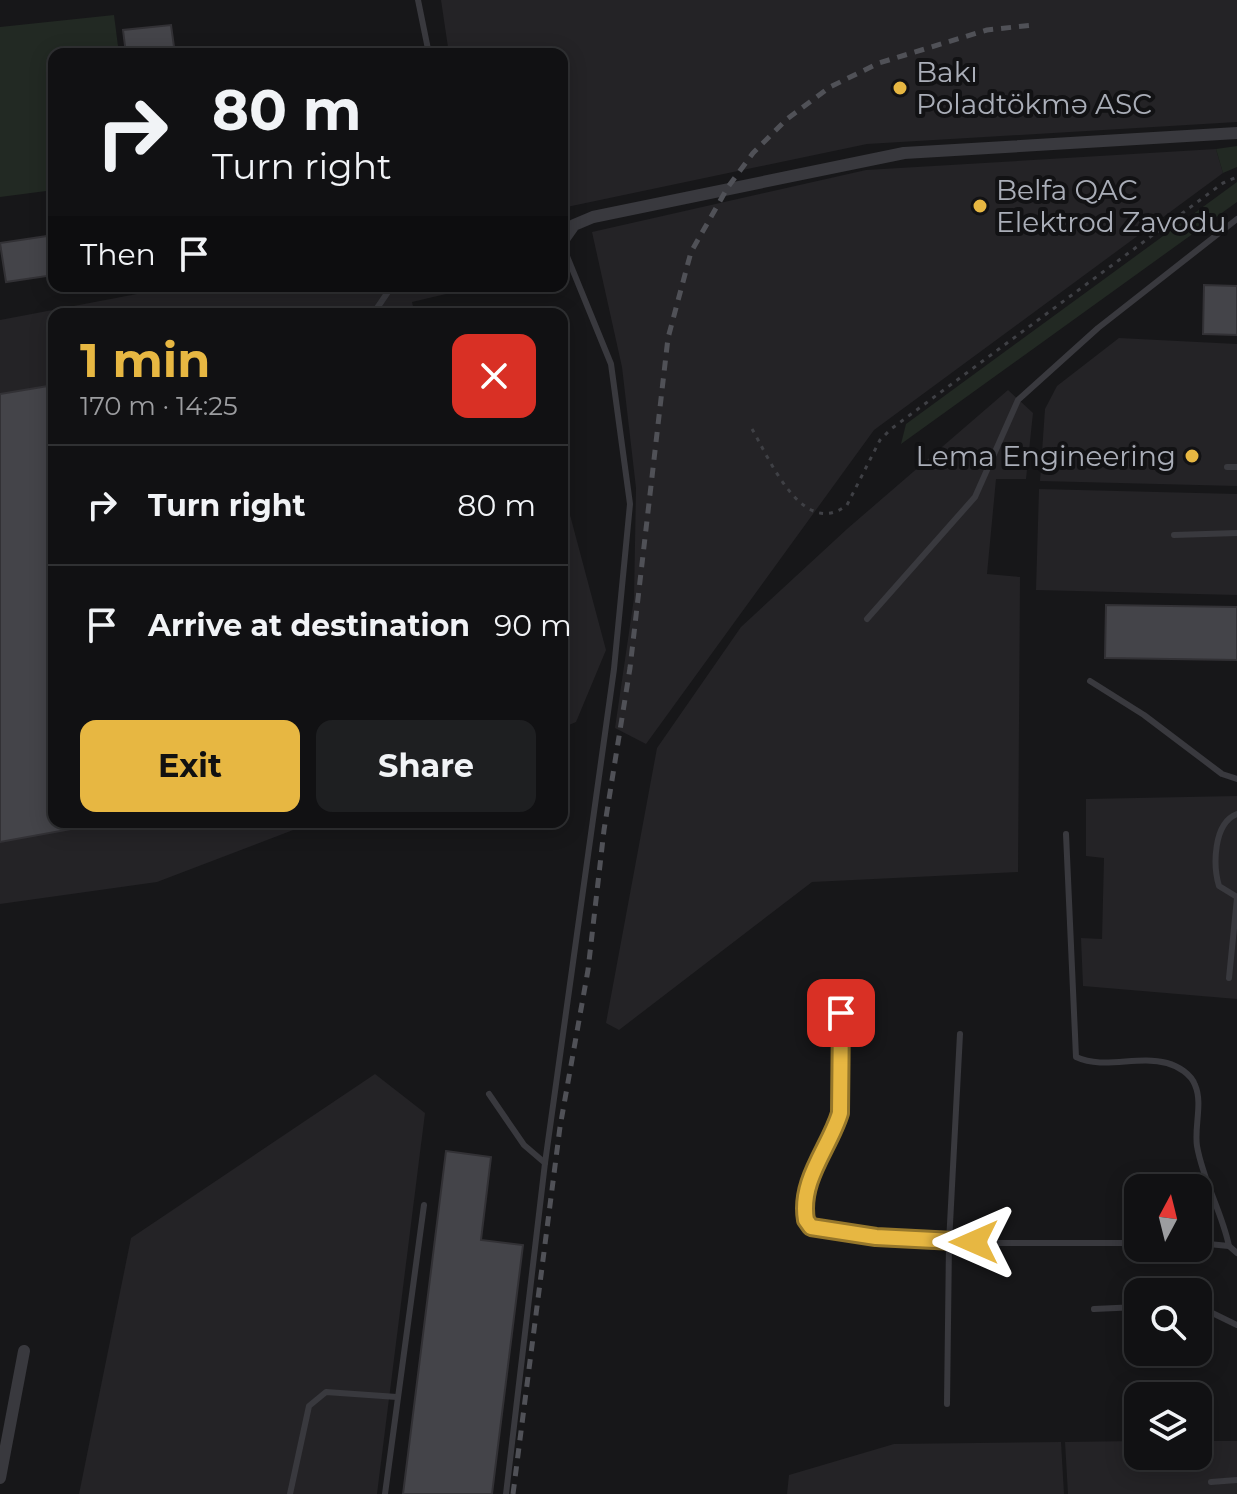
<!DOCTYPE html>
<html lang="en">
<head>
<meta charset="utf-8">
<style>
  :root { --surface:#111113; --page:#1e1f21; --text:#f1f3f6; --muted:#9c9da0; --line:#303133; --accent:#e7b742 }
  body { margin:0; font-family:Montserrat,sans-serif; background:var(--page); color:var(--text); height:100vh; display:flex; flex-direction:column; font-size:30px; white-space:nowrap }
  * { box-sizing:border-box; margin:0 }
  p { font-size:26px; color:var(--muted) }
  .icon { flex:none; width:44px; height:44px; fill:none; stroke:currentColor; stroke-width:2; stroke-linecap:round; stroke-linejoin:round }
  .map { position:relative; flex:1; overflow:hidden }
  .panel { position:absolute; left:48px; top:308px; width:520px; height:520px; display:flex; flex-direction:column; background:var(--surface); border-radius:16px; box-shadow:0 4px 20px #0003,0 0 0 2px var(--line) }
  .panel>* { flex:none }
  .top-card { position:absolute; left:48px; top:48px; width:520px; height:244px; border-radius:16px; box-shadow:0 4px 20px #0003,0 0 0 2px var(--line); background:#111113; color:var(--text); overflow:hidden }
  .needle { width:52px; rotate:7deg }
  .tools { position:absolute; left:1124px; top:1174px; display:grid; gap:16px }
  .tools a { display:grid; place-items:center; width:88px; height:88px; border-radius:16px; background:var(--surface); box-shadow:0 4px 20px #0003,0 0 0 2px var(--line); font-size:40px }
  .pin { position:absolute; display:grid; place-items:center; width:68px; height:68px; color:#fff; margin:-34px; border-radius:16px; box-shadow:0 4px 12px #0006 }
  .me { position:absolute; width:88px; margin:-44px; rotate:270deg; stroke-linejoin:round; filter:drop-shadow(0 0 6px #0008) }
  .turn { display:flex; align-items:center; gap:28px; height:168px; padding:0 32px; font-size:36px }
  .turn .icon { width:104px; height:104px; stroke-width:2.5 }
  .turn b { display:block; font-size:56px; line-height:68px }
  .then { display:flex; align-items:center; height:76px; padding:0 32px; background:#0003; gap:16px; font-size:30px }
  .round { display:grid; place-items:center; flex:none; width:84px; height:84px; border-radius:16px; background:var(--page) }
  .overview { display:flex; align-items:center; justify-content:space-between; height:136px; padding:0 32px }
  h1 { font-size:48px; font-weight:700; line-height:60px; color:var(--accent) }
  .primary-button { display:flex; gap:16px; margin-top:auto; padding:16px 32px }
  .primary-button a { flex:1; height:92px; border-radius:16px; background:var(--accent); color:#111; font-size:32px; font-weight:700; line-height:92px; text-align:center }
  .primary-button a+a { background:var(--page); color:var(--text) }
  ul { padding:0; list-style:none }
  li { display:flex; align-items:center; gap:24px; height:120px; padding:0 32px; border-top:2px solid var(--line) }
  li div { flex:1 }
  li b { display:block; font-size:30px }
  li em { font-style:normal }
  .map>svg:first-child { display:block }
  .built { fill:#242326 }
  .green { fill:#222923 }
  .building { fill:#444449; stroke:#323135; stroke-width:2 }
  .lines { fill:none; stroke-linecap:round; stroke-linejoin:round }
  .path { stroke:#3f4045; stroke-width:3; stroke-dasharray:4 6; stroke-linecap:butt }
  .lane { stroke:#39393e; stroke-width:6 }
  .street { stroke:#39393e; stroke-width:12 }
  .rail { stroke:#505157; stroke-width:5; stroke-dasharray:10 8; stroke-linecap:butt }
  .route-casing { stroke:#96772b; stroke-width:20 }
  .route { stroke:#e7b742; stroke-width:14 }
  .poi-dot { fill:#e7b742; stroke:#121214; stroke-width:3 }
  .labels { text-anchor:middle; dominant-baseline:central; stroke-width:8; stroke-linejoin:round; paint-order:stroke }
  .poi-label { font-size:28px; fill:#aaaeb8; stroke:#121214; text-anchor:start }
</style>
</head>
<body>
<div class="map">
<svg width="1237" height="1494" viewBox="0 0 1237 1494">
  <rect width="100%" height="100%" fill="#171719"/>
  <g class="built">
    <path d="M441 0H1237V122L867 144 562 208V54H449Z"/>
    <path d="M1216 149 1223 173 874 430 646 744 615 728 634 598 636 488 622 367 592 232 866 170Z"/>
    <path d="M179 286H462L463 290 412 302 415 314H54V822H314L157 882 0 904V320Z"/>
    <path d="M1119 338 1237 344V486L1040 481 1045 409 1057 386Z"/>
    <path d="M1008 390 1033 413 1026 479H996L987 574 1020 577 1018 872 812 882 619 1030 606 1023 657 748 741 627 847 529Z"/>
    <path d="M562 485 606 650 576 722 562 728Z"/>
    <path d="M1039 489 1237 494V595L1036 590Z"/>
    <path d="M1237 796V999L1083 986 1081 938 1102 939 1104 858 1086 856V799Z"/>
    <path d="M375 1074 425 1113 377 1494H79L131 1238Z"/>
    <path d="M1138 1441V1456H1198V1441H1237V1494H1068L1065 1442Z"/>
    <path d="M1061 1442 1064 1494H787L789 1475 894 1444Z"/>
  </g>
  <g class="green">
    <path d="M114 15 119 54H54V190L0 197V27Z"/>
    <path d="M1237 146V167L1223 173 1216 149Z"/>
    <path d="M1237 182V202L901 444 906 424Z"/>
  </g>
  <g class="building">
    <path d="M171 25 175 54H126L123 30Z"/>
    <path d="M54 235V275L6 282 0 243Z"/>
    <path d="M1204 285 1237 286V335L1203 334Z"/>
    <path d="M54 385V822H77V828L0 842V394Z"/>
    <path d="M1106 605 1237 607V660L1105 658Z"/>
    <path d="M446 1151 491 1157 481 1240 523 1245 492 1494H403Z"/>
  </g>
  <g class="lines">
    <path class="path" d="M752 429C769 458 803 540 847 505L880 440 891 429 1223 183 1237 177"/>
    <g class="lane">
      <path d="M418 0 429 54"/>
      <path d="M195 313 197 314"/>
      <path d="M373 314 392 286"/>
      <path d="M1227 467H1237"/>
      <path d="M1174 535 1237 533"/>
      <path d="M867 619 975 497 1018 400 1098 328 1237 219"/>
      <path d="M1090 681 1144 715 1222 774 1237 779"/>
      <path d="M1237 814C1213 823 1213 866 1219 886L1237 897"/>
      <path d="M1066 834 1076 1057C1104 1070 1137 1055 1167 1063 1178 1066 1191 1074 1195 1085 1203 1103 1194 1127 1197 1146 1203 1181 1222 1212 1229 1246"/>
      <path d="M1229 978 1237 898"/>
      <path d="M841 1013 840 1113C831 1141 790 1197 811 1227L949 1243H1138"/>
      <path d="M489 1094 524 1145 545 1163"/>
      <path d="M1198 1243 1229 1246 1237 1253"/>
      <path d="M1198 1306 1237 1325"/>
      <path d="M1094 1309 1138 1307"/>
      <path d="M947 1404 949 1243 960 1034"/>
      <path d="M1211 1482 1237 1480"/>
      <path d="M290 1494 309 1406 326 1392 397 1397"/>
      <path d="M385 1494 424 1205"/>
      <path d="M506 1494 545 1163 614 669 630 504 611 364 562 244"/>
    </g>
    <g class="street">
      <path d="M562 242 574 225 593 217 904 153 1237 133"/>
      <path d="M0 1478 24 1351"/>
    </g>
    <path class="rail" d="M513 1494 560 1127 588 970 604 830 630 668 668 338 691 252 728 187 753 153 787 119 830 87 879 63 987 30 1033 25"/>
  </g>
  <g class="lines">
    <defs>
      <path id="route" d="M841 1013 840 1113C830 1147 799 1180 806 1220L811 1227 876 1237 974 1242"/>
    </defs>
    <use href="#route" class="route-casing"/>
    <use href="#route" class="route"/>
  </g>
  <g class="poi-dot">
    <circle cx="900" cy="88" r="8"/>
    <circle cx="980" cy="206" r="8"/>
    <circle cx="1192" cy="456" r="8"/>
  </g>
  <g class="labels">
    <g class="poi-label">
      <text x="916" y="72">Bakı<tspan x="916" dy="32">Poladtökmə ASC</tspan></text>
      <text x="996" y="190">Belfa QAC<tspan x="996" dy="32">Elektrod Zavodu</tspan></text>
      <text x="1176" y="456" text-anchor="end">Lema Engineering</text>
    </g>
  </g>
</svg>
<div class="tools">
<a><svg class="needle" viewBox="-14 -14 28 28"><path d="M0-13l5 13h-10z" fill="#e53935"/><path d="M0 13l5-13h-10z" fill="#9c9da0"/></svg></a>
<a><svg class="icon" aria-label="search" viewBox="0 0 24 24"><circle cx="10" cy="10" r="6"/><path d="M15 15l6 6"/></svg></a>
<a><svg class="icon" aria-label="layers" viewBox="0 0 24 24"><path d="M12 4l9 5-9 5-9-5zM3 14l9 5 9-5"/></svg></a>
</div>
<div class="pin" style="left:841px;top:1013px;background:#d93025"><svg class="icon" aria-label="arrive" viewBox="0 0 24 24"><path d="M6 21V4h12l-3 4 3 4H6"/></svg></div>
<svg class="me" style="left:974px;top:1242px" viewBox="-20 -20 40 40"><path d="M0-17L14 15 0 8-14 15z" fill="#e7b742" stroke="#fff" stroke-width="4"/></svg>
<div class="top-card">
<div class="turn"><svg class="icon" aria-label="right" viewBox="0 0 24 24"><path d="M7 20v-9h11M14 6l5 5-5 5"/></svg><div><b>80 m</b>Turn right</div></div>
<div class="then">Then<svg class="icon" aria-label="arrive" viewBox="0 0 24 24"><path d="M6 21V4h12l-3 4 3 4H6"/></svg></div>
</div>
<section class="panel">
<div class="overview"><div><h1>1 min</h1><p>170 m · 14:25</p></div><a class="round" style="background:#d93025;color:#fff"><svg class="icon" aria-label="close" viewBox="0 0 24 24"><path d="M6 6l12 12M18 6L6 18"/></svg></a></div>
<ul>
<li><svg class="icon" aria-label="right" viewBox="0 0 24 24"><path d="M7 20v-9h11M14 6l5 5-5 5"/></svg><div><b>Turn right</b></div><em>80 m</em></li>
<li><svg class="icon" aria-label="arrive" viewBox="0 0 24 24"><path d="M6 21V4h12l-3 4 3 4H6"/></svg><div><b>Arrive at destination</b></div><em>90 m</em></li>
</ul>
<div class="primary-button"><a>Exit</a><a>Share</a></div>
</section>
</div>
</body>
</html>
